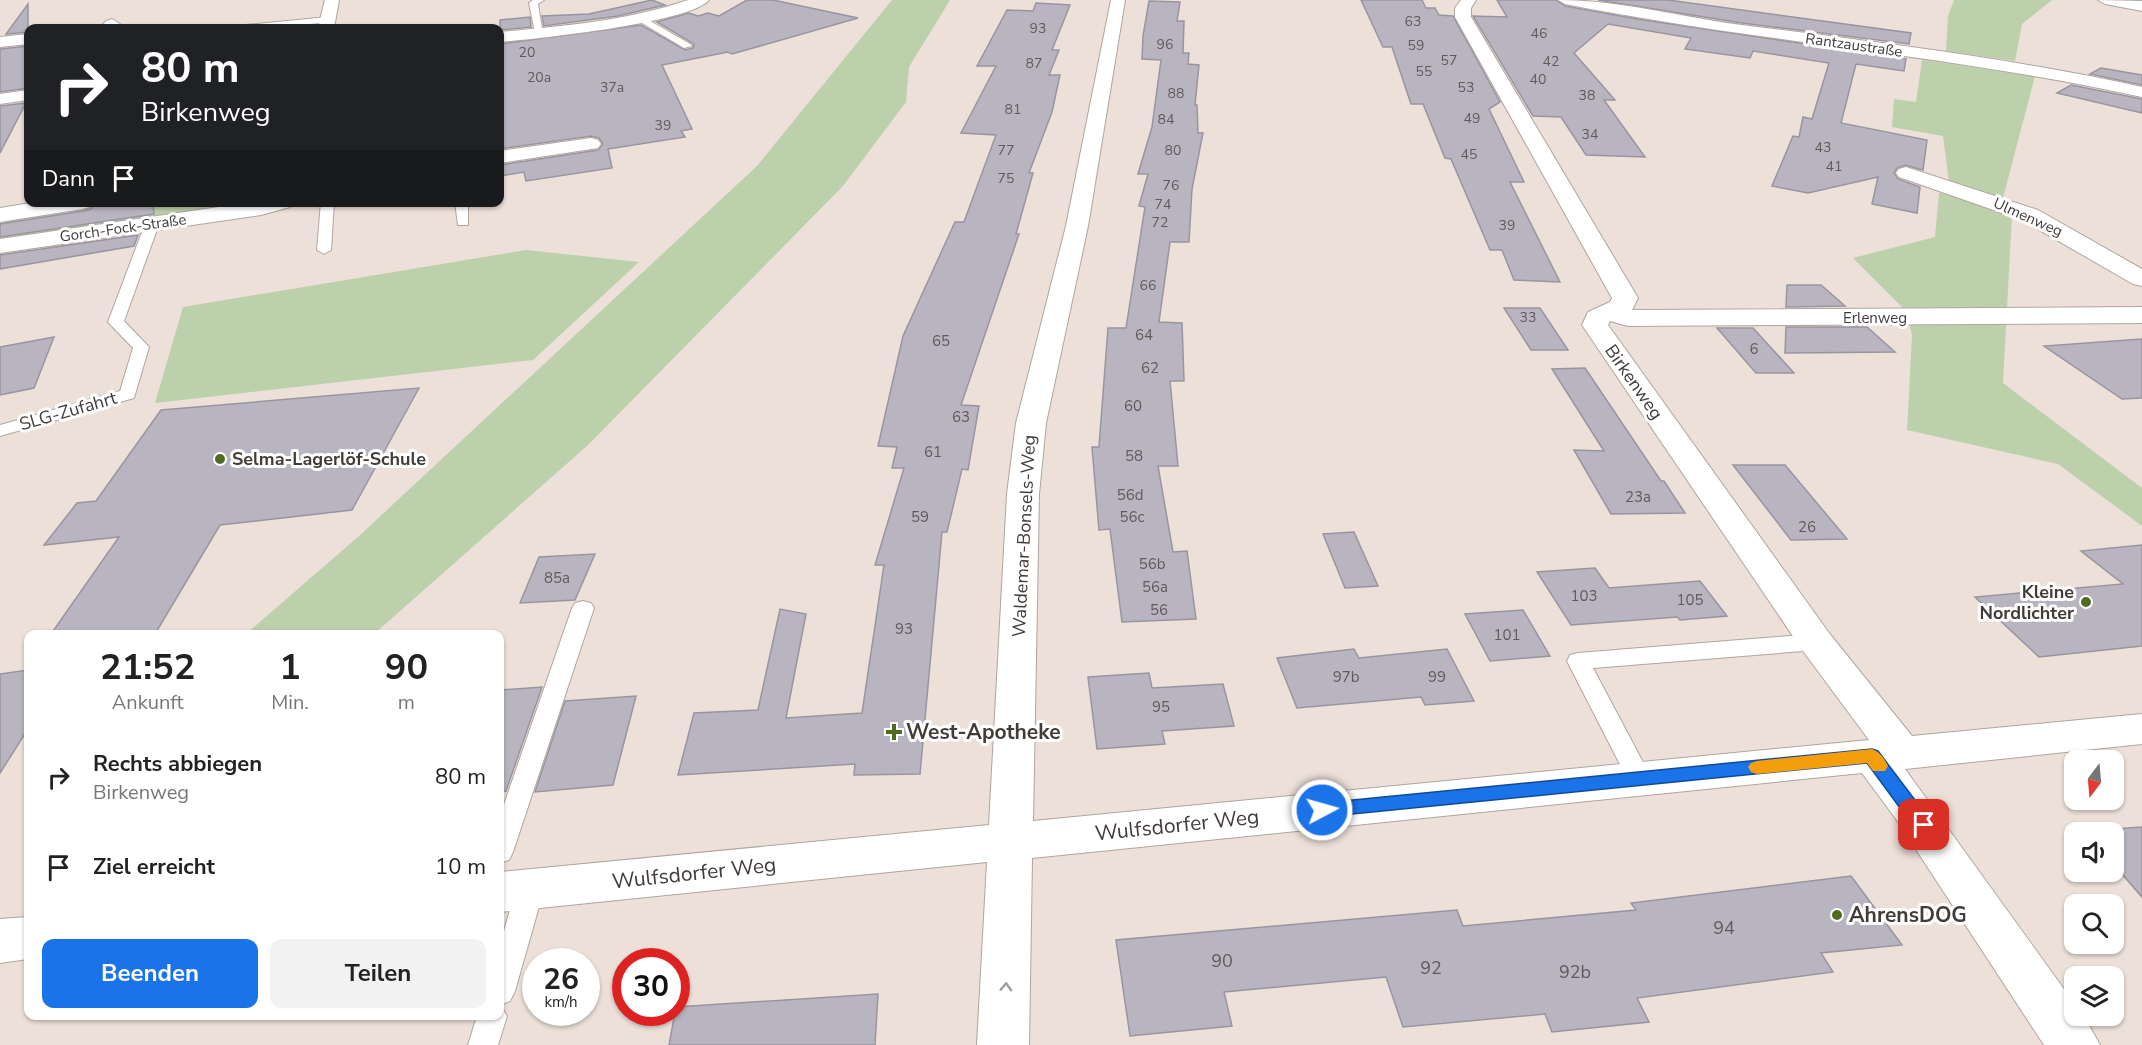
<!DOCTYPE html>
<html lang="de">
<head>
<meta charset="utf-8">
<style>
  :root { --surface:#fff; --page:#f2f2f2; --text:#222; --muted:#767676; --accent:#1a73e8 }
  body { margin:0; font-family:"Nunito Sans",sans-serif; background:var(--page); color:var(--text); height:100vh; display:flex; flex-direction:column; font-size:22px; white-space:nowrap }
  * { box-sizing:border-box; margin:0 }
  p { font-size:20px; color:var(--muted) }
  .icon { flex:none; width:33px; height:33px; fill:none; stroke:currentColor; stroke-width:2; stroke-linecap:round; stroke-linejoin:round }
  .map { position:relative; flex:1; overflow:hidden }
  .details { position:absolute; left:24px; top:630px; width:480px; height:390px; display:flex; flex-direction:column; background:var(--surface); border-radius:12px; box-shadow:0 2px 4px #0004 }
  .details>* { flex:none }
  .guide { position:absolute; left:24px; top:24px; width:480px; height:183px; border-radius:12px; box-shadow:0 2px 4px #0004; background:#202124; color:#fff; overflow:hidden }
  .needle { width:39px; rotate:196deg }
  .buttons { position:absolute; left:2064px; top:750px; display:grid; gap:12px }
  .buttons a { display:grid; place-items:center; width:60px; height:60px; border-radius:12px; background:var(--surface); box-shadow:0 2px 4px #0004; font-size:30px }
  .speed { position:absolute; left:522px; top:948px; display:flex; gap:12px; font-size:30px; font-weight:700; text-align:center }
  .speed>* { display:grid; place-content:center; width:78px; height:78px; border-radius:50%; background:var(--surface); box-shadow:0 2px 4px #0004; line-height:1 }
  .speed small { font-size:15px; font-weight:400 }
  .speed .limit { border:9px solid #d22; background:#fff; color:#111 }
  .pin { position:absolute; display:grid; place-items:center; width:51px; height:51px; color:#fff; margin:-26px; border-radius:12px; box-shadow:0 3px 9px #0006 }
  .me { position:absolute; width:66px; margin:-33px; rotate:84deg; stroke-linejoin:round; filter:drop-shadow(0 0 4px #0008) }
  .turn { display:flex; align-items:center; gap:21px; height:126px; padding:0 18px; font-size:27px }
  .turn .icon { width:78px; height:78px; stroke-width:2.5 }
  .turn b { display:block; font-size:42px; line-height:51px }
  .then { display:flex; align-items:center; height:57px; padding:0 18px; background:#0003; gap:12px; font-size:22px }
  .eta { display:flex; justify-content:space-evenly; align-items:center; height:102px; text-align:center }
  .eta b { font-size:36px; font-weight:700; line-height:42px }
  .button { display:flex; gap:12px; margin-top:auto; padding:12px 18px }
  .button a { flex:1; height:69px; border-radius:12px; background:var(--accent); color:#fff; font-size:24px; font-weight:700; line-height:69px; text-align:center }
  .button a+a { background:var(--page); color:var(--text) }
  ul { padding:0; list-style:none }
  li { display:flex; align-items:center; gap:18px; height:90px; padding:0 18px }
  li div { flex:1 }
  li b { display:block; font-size:22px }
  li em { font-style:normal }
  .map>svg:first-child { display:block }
  .green { fill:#bcd0ab }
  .building { fill:#b9b5c0; stroke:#9895a0; stroke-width:1.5 }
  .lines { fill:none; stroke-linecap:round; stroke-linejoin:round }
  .lane-casing { stroke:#b0a59e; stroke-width:2 }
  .street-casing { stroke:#b0a59e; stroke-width:2 }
  .lane { fill:#fff; fill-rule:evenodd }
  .street { fill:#fff; fill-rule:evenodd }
  .oneway { stroke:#a09e9c }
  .route { fill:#1a73e8; stroke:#114b97; stroke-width:1.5 }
  .slow { fill:#f59e0b }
  .poi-dot { fill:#4f6b1f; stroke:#fff; stroke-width:2 }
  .labels { text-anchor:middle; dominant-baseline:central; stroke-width:6; stroke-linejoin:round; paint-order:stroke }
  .far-number-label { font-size:14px; fill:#5f5a5b }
  .far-street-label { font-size:15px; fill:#413c39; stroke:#fff }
  .number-label { font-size:15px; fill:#5f5a5b }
  .street-label { font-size:18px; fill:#413c39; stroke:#fff }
  .poi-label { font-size:18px; font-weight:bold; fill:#413c39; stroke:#fff; text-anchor:start }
  .near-number-label { font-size:18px; fill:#5f5a5b }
  .near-poi-label { font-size:21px; font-weight:bold; fill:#413c39; stroke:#fff; text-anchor:start }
  .near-street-label { font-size:21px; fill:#413c39; stroke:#fff }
</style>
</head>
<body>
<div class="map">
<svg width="2142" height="1045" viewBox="0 0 2142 1045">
  <rect width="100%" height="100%" fill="#ece0d8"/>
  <g class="green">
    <path d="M892 0H950L909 67 906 102 843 186 588 445 374 634H246L359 536 757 166Z"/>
    <path d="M1954 0H2052L2022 24 2015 61 1946 51 1948 16Z"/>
    <path d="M1922 60 2035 76 2003 198 1949 182 1943 136 1892 127 1894 99 1916 102Z"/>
    <path d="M1939 193 1972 199 2012 214 2003 383 2142 488V526L2058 464 1907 430 1912 335 1906 311 1853 258 1935 237Z"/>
    <path d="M120 202 266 203 0 242V219Z"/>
    <path d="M526 250 639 262 533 360 155 403 183 307Z"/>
  </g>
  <g class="building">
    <path d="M652 0 665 5 618 16 544 26 542 16 589 14Z"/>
    <path d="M747 0H773L858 18 732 54 728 52 662 65 692 129 681 131 685 137 608 149 612 168 526 181 524 172 500 176V165L598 150 603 144 599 138 591 136 500 149V44L641 25 685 50 693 48 694 44 657 22 689 13 698 16 708 13 719 16Z"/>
    <path d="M1361 0H1422L1426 8H1435L1439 15 1453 16 1500 102 1489 109 1524 182H1510L1560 282 1514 280 1502 250H1490L1451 159 1445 158 1423 104H1411L1392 47H1383Z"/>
    <path d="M1497 0H1556L1565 6 1637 19 1906 59 1904 71 1856 64 1841 123 1927 140 1923 170 1905 165 1897 168 1894 173 1898 179 1920 187 1917 213 1872 204 1878 177 1808 193 1772 186 1793 136 1799 137 1803 117 1812 119 1829 63 1753 51 1750 58 1685 49 1691 38 1608 24 1574 53 1615 100H1604L1645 157 1586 155 1561 117 1533 116 1473 16 1507 17Z"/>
    <path d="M1598 0H1668L1911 33 1909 44 1742 23Z"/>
    <path d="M1149 1 1180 2 1177 21H1184L1183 53H1189L1188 64 1199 65 1195 105H1197L1198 133H1203L1192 189 1189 242H1170L1159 322 1182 323 1184 381H1170L1178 466H1158L1173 552 1187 551 1196 619 1122 622 1110 529 1099 530 1092 447H1099L1108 328H1126L1145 207 1139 206 1148 174H1138L1152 127 1161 60 1142 59 1143 36Z"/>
    <path d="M1036 3 1070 5 1052 50H1059L1049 75H1060L1052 112 1029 173H1033L1016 234H1019L961 405 979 406 968 470 962 469 947 532H942L920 774 854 775 855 764 678 775 694 713 758 710 780 609 806 614 786 718 862 713 884 565H875L904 468H892L897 447 878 446 903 336 955 222H964L996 135 961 133 996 66H977L1007 10 1033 11Z"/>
    <path d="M28 4V32L6 34Z"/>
    <path d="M530 17 531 27 500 30V20Z"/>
    <path d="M28 46V88L0 92V49Z"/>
    <path d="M2101 68 2142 75V85L2090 74Z"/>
    <path d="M2071 85 2142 99V113L2057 93Z"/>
    <path d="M26 103 0 153V106Z"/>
    <path d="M95 202H153L154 214 0 237V224L83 211 91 209Z"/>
    <path d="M138 235 134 246 0 269V255Z"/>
    <path d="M1787 285H1821L1845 306 1786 307Z"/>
    <path d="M1504 308H1540L1568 350H1531Z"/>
    <path d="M1786 327H1867L1895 352 1785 353Z"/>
    <path d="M1717 328H1753L1794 373H1756Z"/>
    <path d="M54 337 34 388 0 395V347Z"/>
    <path d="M2142 339V398L2122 399 2044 346Z"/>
    <path d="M1585 368 1661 481H1664L1685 513 1611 514 1574 450 1604 451 1552 369Z"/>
    <path d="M419 388 352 510 220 525 155 634H51L119 537 44 545 77 503 96 501 161 410Z"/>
    <path d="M1733 465H1785L1847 539 1791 540Z"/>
    <path d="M1354 532 1378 586 1345 588 1323 534Z"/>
    <path d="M2142 545V646L2039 657 1975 597 2123 584 2081 551Z"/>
    <path d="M595 554 575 600 520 603 539 557Z"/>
    <path d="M1595 568 1609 588 1700 581 1727 616 1680 620 1677 617 1571 625 1537 572Z"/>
    <path d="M1523 610 1550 656 1490 661 1465 614Z"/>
    <path d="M1354 649 1359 658 1447 649 1474 701 1425 705 1421 697 1297 708 1277 658Z"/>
    <path d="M28 670V729L0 773V674Z"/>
    <path d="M1149 673 1152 688 1223 684 1234 726 1162 731 1165 744 1097 749 1088 677Z"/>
    <path d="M542 687 506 791 500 792V690Z"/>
    <path d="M636 696 613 785 535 792 565 701Z"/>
    <path d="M2142 827V897L2114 865V829Z"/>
    <path d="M1851 876 1902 945 1821 953 1833 972 1637 998 1649 1022 1552 1032 1545 1014 1403 1027 1386 977 1224 992 1232 1026 1130 1036 1116 940 1457 910 1463 926 1636 910 1631 903Z"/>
    <path d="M878 994 875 1045H669L676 1007Z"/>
  </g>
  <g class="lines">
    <defs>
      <g id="lane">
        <path d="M533 0H544L538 4 543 35 535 33 529 3Z"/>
        <path d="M640 15 690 44 692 46 684 48 637 20 635 18Z"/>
        <path d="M328 17 331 18V22L269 28H240L245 25Z"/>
        <path d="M321 202H334L331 250 324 254 317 250Z"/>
        <path d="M455 202H468V225H458Z"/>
        <path d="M152 220 159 224 124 321 149 347 134 398 0 436V425L120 391 133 348 108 322 145 224Z"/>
        <path d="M583 601 591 603 594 608 513 852 509 860 500 863V816L572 608 575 603Z"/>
        <path d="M1816 634 1824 637 1827 642 1824 647 1816 650 1593 668 1652 779 1649 786 1640 789 1631 786 1567 661 1570 655 1578 653Z"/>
        <path d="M530 877 540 881 544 889 515 991 510 1001 500 1005V945L516 889 520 881Z"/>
        <path d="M500 1005 507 1016 498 1045H468L477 1016H500Z"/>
      </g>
      <g id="street">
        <path d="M325 0H339L334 28H318Z"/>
        <path d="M688 0H709C690 23 535 39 500 42V32C563 26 627 21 688 0Z"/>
        <path d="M1111 0H1125L1088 226 1046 423 1039 494 1033 821 1869 740 1803 651 1582 325 1588 312 1610 302 1612 298 1455 17V8L1461 0H1476L1471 8V17L1638 298 1632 310 2142 307V323L1628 326 1610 321 1608 325 1829 633 1912 736 2142 714V744L1905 769 2074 1003V1016H2084L2100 1045H2044L1896 819 1862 773 1032 858 1029 1045H977L987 862 500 912V872L989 825 1007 494 1016 423 1066 226Z"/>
        <path d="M1558 0C1619 0 1681 17 1742 25 1876 42 2010 58 2142 87V97C1951 55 1757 42 1565 4Z"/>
        <path d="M2098 0 2142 1V11L2105 4Z"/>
        <path d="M112 19 120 24 116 28H100L106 21Z"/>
        <path d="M28 34V44L0 47V37Z"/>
        <path d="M28 90V100L0 104V94Z"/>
        <path d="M591 138 598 140 601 144 598 148 500 163V151Z"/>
        <path d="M1906 167 2038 210 2142 269V286L2133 284 2022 220 1899 177 1896 173 1899 169Z"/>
        <path d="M37 202H93L90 207 82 209 0 222V208Z"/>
        <path d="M253 202H293L290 207 261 215 0 253V239Z"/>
        <path d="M28 917V959L0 963V919Z"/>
      </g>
    </defs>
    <use href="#lane" class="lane-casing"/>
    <use href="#street" class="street-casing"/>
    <use href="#lane" class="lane"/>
    <use href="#street" class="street"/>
  </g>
  <defs><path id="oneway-chevron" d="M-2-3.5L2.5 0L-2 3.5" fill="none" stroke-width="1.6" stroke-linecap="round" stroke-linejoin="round" transform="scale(1.5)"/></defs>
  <use class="oneway" href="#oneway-chevron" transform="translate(1006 987) rotate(-88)"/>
  <path class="route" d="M1872 749 1878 751 1930 820 1933 825 1930 831 1924 833 1917 831 1867 763 1322 817 1316 815 1313 810 1316 805 1322 803Z"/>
  <path class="slow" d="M1872 749C1880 752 1884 758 1888 766L1885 771H1873L1867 763 1757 774 1751 772 1748 767 1751 763 1757 761Z"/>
  <g class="poi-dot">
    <circle cx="220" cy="459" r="6"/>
    <circle cx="2086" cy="602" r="6"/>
    <path d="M891 723h6v6h6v6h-6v6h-6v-6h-6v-6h6z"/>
    <circle cx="1837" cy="915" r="6"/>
  </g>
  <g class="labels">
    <g class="far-number-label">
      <text x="1413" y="21">63</text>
      <text x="1038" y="28">93</text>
      <text x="1539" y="33">46</text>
      <text x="1165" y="44">96</text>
      <text x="1416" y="45">59</text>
      <text x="527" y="52">20</text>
      <text x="1449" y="60">57</text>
      <text x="1551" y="61">42</text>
      <text x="1034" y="63">87</text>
      <text x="1424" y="71">55</text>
      <text x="539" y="77">20a</text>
      <text x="1538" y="79">40</text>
      <text x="612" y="87">37a</text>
      <text x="1466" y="87">53</text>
      <text x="1176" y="93">88</text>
      <text x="1587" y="95">38</text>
      <text x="1013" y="109">81</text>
      <text x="1472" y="118">49</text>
      <text x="1166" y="119">84</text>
      <text x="663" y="125">39</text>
      <text x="1590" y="134">34</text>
      <text x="1823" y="147">43</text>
      <text x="1006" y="150">77</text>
      <text x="1173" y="150">80</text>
      <text x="1469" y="154">45</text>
      <text x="1834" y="166">41</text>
      <text x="1006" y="178">75</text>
      <text x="1171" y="185">76</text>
      <text x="1163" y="204">74</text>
      <text x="1160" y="222">72</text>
      <text x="1507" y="225">39</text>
      <text x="1148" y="285">66</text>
      <text x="1528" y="317">33</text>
    </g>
    <g class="far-street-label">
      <text transform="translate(1854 45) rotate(8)">Rantzaustraße</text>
      <text transform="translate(2028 217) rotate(24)">Ulmenweg</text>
      <text transform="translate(123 228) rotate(-8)">Gorch-Fock-Straße</text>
      <text x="1875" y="318">Erlenweg</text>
    </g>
    <g class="number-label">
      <text x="1144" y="335">64</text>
      <text x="941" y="341">65</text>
      <text x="1754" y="349">6</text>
      <text x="1150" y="368">62</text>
      <text x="1133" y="406">60</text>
      <text x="961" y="417">63</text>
      <text x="933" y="452">61</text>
      <text x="1134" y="456">58</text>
      <text x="1130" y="495">56d</text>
      <text x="1638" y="497">23a</text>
      <text x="920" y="517">59</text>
      <text x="1132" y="517">56c</text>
      <text x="1807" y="527">26</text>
      <text x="1152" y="564">56b</text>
      <text x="557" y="578">85a</text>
      <text x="1155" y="587">56a</text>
      <text x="1584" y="596">103</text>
      <text x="1690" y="600">105</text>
      <text x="1159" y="610">56</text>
      <text x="904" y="629">93</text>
      <text x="1507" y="635">101</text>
      <text x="1346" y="677">97b</text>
      <text x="1437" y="677">99</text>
      <text x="1161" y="707">95</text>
    </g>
    <g class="street-label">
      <text transform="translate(1634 382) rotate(55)">Birkenweg</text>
      <text transform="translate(68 411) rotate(-16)">SLG-Zufahrt</text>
      <text transform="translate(1024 536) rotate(-87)">Waldemar-Bonsels-Weg</text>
    </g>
    <g class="poi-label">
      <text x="232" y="459">Selma-Lagerlöf-Schule</text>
      <text x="2074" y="592" text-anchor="end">Kleine<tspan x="2074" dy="21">Nordlichter</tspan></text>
    </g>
    <g class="near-number-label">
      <text x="1724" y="928">94</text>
      <text x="1222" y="961">90</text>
      <text x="1431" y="968">92</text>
      <text x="1575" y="972">92b</text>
    </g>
    <g class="near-poi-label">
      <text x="906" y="732">West-Apotheke</text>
      <text x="1849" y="915">AhrensDOG</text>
    </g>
    <g class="near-street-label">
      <text transform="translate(1177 825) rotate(-6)">Wulfsdorfer Weg</text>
      <text transform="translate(694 873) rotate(-6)">Wulfsdorfer Weg</text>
    </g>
  </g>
</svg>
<div class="buttons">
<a><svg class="needle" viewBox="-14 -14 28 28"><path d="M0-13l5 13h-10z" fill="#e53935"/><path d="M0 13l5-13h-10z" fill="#767676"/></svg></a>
<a><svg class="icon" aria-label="sound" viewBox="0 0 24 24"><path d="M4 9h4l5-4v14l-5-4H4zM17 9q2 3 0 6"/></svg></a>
<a><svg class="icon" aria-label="search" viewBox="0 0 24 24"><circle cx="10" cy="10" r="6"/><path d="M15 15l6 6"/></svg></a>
<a><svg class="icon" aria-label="layers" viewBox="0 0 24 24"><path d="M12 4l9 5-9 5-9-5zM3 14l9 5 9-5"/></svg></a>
</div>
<div class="speed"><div>26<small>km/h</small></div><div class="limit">30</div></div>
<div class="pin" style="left:1924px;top:825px;background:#d93025"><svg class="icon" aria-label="arrive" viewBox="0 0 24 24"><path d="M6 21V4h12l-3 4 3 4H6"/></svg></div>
<svg class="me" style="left:1322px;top:810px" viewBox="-20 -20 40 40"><circle r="17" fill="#1a73e8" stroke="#fff" stroke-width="3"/><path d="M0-11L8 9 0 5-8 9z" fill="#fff"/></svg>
<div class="guide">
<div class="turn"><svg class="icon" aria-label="right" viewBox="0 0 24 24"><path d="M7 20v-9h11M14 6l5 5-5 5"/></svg><div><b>80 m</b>Birkenweg</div></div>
<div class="then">Dann<svg class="icon" aria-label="arrive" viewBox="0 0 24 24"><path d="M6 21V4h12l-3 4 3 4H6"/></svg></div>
</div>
<section class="details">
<div class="eta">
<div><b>21:52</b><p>Ankunft</p></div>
<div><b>1</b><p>Min.</p></div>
<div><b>90</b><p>m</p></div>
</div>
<ul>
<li><svg class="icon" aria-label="right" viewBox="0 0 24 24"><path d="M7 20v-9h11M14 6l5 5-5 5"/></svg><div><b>Rechts abbiegen</b><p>Birkenweg</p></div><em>80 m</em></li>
<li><svg class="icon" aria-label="arrive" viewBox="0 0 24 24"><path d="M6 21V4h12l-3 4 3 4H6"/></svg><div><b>Ziel erreicht</b></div><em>10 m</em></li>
</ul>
<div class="button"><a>Beenden</a><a>Teilen</a></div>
</section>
</div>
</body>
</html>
